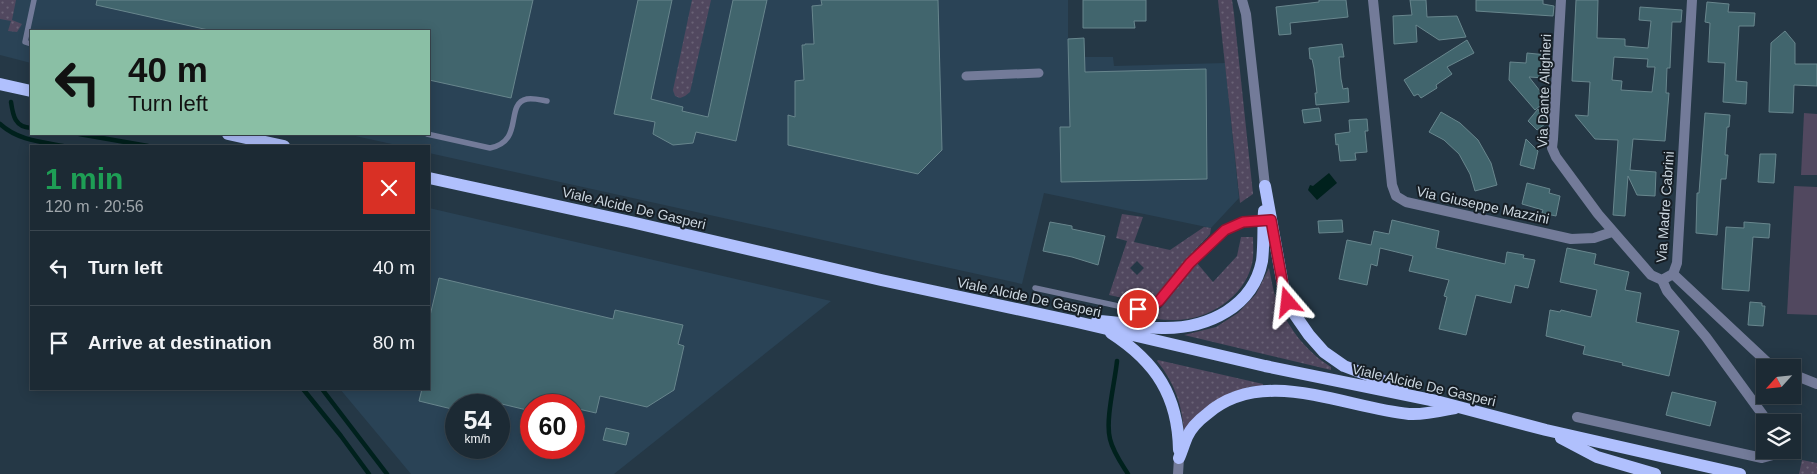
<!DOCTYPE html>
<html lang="en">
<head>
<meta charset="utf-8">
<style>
  :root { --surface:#1c2a34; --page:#293640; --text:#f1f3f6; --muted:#a0a7ac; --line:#3a464f }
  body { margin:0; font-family:Arial,sans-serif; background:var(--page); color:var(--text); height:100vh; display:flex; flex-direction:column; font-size:19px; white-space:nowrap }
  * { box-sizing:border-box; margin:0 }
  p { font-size:16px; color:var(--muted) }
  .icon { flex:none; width:28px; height:28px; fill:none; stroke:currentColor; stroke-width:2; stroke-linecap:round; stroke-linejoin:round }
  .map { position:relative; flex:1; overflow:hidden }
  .drawer { position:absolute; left:30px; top:145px; width:400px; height:245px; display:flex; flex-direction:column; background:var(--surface); border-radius:0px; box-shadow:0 2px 12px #0003,0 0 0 1px var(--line) }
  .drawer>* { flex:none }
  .hud { position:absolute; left:30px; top:30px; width:400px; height:105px; border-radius:0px; box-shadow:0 2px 12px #0003,0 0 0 1px var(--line); background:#8abfa5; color:#111; overflow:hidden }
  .needle { width:32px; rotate:243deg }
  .tools { position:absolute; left:1756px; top:359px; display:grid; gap:10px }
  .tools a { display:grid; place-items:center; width:45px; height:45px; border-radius:0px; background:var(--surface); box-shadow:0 2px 12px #0003,0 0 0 1px var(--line); font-size:25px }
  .speed { position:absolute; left:445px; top:394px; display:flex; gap:10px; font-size:25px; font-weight:700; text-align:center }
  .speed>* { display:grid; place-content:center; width:65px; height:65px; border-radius:50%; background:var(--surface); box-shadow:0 2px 12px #0003,0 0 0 1px var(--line); line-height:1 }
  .speed small { font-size:12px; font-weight:400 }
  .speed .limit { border:8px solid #d22; background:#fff; color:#111 }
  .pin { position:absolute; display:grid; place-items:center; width:42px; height:42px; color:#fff; margin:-21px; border:2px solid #fff; border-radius:50%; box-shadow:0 1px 5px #0007 }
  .me { position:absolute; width:55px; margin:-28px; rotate:343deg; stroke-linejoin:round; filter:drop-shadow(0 0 4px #0008) }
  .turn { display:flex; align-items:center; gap:18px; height:105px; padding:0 15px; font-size:22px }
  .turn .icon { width:65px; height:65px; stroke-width:2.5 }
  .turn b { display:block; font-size:35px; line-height:42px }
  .round { display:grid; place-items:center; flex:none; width:52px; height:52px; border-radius:0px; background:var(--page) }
  .summary { display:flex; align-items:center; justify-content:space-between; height:85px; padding:0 15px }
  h1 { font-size:30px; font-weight:700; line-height:38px; color:#1e9e55 }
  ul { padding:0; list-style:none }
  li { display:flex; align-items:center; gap:15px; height:75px; padding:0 15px; border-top:1px solid var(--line) }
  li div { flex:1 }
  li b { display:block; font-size:19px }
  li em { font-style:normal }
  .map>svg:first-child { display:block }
  .built { fill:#2a4356; fill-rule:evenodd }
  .green { fill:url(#green-dots); fill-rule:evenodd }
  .pitch { fill:#51485f }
  .water { fill:#00211d }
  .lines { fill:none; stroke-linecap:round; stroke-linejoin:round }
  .stream { stroke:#00211d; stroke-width:4.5 }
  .building { fill:#41656d; stroke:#68868d; fill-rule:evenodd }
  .service { stroke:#737b99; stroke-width:5.5 }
  .pedestrian { stroke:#737b99; stroke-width:9 }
  .minor { stroke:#737b99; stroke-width:10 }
  .tertiary { stroke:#737b99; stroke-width:10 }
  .primary { stroke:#b0c0fd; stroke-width:12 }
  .route-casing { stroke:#92132f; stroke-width:12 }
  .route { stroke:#e11d48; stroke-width:9 }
  .labels { text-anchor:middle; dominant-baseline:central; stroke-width:4; stroke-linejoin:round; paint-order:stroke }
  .street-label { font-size:14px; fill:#cbd6df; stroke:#161e25 }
</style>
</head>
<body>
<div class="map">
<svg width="1817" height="474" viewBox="0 0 1817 474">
  <defs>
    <pattern id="green-dots" width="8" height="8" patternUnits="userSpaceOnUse" patternTransform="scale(1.25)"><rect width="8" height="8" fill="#51485f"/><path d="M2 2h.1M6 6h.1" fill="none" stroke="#696276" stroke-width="1.8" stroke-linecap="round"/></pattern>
  </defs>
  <rect width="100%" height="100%" fill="#253846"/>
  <g class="built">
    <path d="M0 0H1068V38H1084L1085 57H1113L1114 66 1225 63 1239 198 1211 228 1044 193 1022 284 429 153V146H401L346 134H429V31H31V63L0 55Z"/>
    <path d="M429 208 831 301 614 474H411L340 389H429ZM456 405H499V448H456ZM531 405H574V448H531Z"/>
  </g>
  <g class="green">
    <path d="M0 0H16L12 20 22 24 17 32 8 31 11 21 0 19Z"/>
    <path d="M692 0H711L690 92 685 96 680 98 675 96 673 90Z"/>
    <path d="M1218 0H1232L1234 14 1253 194 1240 203Z"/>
    <path d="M1122 214 1143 217 1134 242 1170 250 1204 227 1211 228 1210 234C1201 244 1192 252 1184 263 1167 283 1159 308 1128 302V299L1109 295 1127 241 1116 238ZM1137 261 1144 268 1137 275 1130 268Z"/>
    <path d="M1241 237H1253C1253 246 1254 255 1252 264 1244 298 1207 321 1173 320 1161 320 1148 318 1135 316H1146L1161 308 1197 263 1213 282 1237 256Z"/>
    <path d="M1269 268C1271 277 1272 286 1275 295 1285 324 1305 351 1331 367V370L1184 335 1216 327 1238 313 1256 294Z"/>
    <path d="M1158 360 1263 384V386H1253L1230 393 1184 435C1183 407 1175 383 1157 361Z"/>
    <path d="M1802 460 1817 463V474H1799Z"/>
  </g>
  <g class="pitch">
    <path d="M1804 113 1817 114V175H1801Z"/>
    <path d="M1794 186 1817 187V315L1787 314Z"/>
  </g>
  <path class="water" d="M1329 173 1337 183 1317 200 1308 190 1310 185 1313 186Z"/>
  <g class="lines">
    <g class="stream">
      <path d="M11 102C13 116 15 127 31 128"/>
      <path d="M0 124C17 140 41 142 63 146"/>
      <path d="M79 134 148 146"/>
      <path d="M1117 361C1115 382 1105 420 1110 439 1113 452 1121 463 1128 474"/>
      <path d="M303 389 341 436 369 474"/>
      <path d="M322 389 387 474"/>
    </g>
  </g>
  <g class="building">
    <path d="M97 0H533L511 98 429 80V31H213L96 5Z"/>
    <path d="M638 0H672L651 99 683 107 682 111 708 117 733 0H767L736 141 696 132 693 143 673 145 653 134 655 122 614 114Z"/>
    <path d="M821 0H938L942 150 918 174 788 145V115L795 117V81L804 80 802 45H805V44H814L812 6 822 5Z"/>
    <path d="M1083 0H1146V21H1134L1135 28H1083Z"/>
    <path d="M1319 0H1346L1348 17 1290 23 1291 34 1279 35 1276 7 1319 2Z"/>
    <path d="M1410 0H1426L1427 17 1457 16 1466 37 1439 40 1416 25 1417 42 1394 44 1393 16 1412 15Z"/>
    <path d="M1476 0H1543V4L1554 6 1553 16 1476 11Z"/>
    <path d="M1576 0H1598L1597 38 1625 39V46L1648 48 1651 21 1639 20 1640 7 1682 10 1681 22H1672L1670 68H1667L1666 93H1669L1665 141 1633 139 1630 170 1656 172 1655 196 1637 195 1628 176 1625 216 1613 215 1618 140 1595 139 1575 115 1588 116 1590 82 1572 81ZM1614 57 1648 59 1647 67H1655L1652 92 1621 90 1622 81 1612 80Z"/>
    <path d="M1707 2 1729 4 1728 12 1755 13 1754 26H1739L1736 81 1747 82 1746 104 1723 102 1725 63 1708 62 1710 23 1705 22Z"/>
    <path d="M1785 31 1795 43V64H1817V86L1794 85 1793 113 1769 112 1771 43Z"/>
    <path d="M1084 38 1085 72 1206 69 1207 179 1061 182 1060 127H1070L1068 39Z"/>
    <path d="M1467 40 1474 53 1447 67 1452 74 1436 85 1437 88 1421 98 1418 94 1414 96 1404 80Z"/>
    <path d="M1342 44 1344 57H1339L1341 79 1343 89 1348 88 1349 102 1316 105 1315 93H1317L1314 68 1312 59H1310L1309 48Z"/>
    <path d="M1527 53 1547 55 1545 78 1529 77 1547 100 1535 110 1509 80 1510 62 1526 63Z"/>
    <path d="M1319 108 1321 121 1304 123 1302 110Z"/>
    <path d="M1538 109 1545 124 1537 130 1528 121Z"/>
    <path d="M1441 112 1460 123 1478 140 1491 163 1497 185 1475 191 1470 174 1459 154 1444 140 1429 132Z"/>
    <path d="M1705 113 1730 115 1729 127H1727L1725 155H1728L1726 179H1721L1717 235 1696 233 1697 193H1699Z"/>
    <path d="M1367 119 1368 131H1365L1367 152 1355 153 1356 160 1340 161 1338 144 1336 145 1335 134 1350 132 1349 120Z"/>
    <path d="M1526 139 1538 151 1534 169 1520 165Z"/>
    <path d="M1760 154H1776L1774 183 1758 182Z"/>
    <path d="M1527 183 1550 189 1549 193 1560 196 1556 216 1542 213 1543 210 1522 204Z"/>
    <path d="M1342 220 1343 232 1319 233 1318 221Z"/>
    <path d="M1392 220 1439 231 1436 248 1505 264 1507 252 1524 255 1523 258 1535 260 1528 288 1515 285 1511 303 1476 295 1466 335 1439 329 1447 297 1444 296 1449 280 1409 271 1413 256 1380 248 1377 266 1371 264 1367 285 1339 279 1347 240 1371 245 1374 231 1389 234Z"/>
    <path d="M1050 222 1072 226V229L1105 236 1098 265 1072 257 1043 251Z"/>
    <path d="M1744 222 1770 224 1769 238 1753 237 1749 291 1722 289 1726 227 1744 228Z"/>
    <path d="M1567 248 1596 254 1594 264 1629 272 1625 290 1641 293 1636 322 1679 331 1669 376 1622 365 1623 363 1583 354 1585 346 1546 336 1550 310 1560 312 1561 310 1591 317 1597 290 1560 282Z"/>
    <path d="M439 278 613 319 615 310 683 325 678 344 684 346 674 390 647 407 600 396 596 413 574 408V405H531V411L481 399 480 405H456V410L419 401 422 389H429V320Z"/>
    <path d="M1750 302 1762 303V306H1765L1763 326 1748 325Z"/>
    <path d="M1672 392 1716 402 1710 426 1666 415Z"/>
    <path d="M606 428 629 433 626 445 603 440Z"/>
  </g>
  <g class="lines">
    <g class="service">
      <path d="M31 44 25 42 34 0"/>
      <path d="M427 134 490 148C525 141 504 104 527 99 534 98 541 100 547 101"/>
      <path d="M1035 288 1132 309 1146 308 1159 301 1190 263 1220 234 1231 226 1243 222 1264 220"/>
    </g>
    <path class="pedestrian" d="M966 76 1039 73"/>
    <g class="minor">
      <path d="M1373 0 1392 185 1396 196 1406 202 1571 239 1594 238 1612 232"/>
      <path d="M1561 0 1553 139 1552 148 1556 157 1598 214 1651 275 1662 280 1673 274"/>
      <path d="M1673 274 1677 263 1692 0"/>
      <path d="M1673 274 1768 363 1778 368"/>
      <path d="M1662 280 1667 291 1706 337 1768 422"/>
      <path d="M1792 374 1817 384"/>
      <path d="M1577 417 1762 458 1773 455 1777 450"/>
      <path d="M1178 474 1179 458"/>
    </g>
    <path class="tertiary" d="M1242 0 1246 14 1265 186"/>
    <g class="primary">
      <path d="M0 84 31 91"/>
      <path d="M228 134 284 146"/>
      <path d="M429 178 631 222 881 280 1077 322 1265 366 1436 401 1546 430 1740 474"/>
      <path d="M1265 186 1284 291 1293 312 1309 335 1324 352 1344 366 1402 388"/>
      <path d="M1097 321C1120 321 1142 329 1165 328 1208 328 1253 307 1262 261 1264 245 1263 227 1264 211"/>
      <path d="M1111 333C1156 362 1178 396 1179 450"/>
      <path d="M1561 438 1597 457 1655 474"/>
      <path d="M1179 458C1182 451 1184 444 1187 437 1191 428 1199 420 1207 414 1263 365 1345 408 1409 414 1425 415 1440 411 1455 408"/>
    </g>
  </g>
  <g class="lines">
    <defs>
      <path id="route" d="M1138 309 1153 305 1159 301 1190 263 1225 230 1243 222 1271 220 1284 291 1288 302"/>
    </defs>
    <use href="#route" class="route-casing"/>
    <use href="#route" class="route"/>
  </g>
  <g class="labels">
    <g class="street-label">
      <text transform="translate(1544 91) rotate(-88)">Via Dante Alighieri</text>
      <text transform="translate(1483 205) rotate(12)">Via Giuseppe Mazzini</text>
      <text transform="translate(1665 207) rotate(-86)">Via Madre Cabrini</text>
      <text transform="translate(634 208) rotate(13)">Viale Alcide De Gasperi</text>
      <text transform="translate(1029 297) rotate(12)">Viale Alcide De Gasperi</text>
      <text transform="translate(1424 385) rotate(13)">Viale Alcide De Gasperi</text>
    </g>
  </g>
</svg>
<div class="tools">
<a><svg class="needle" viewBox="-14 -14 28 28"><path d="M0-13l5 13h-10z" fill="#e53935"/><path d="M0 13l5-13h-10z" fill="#a0a7ac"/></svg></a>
<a><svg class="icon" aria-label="layers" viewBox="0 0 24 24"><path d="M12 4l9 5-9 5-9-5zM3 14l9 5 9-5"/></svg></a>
</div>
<div class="speed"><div>54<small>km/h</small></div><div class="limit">60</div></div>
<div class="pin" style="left:1138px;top:309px;background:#d93025"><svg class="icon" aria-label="arrive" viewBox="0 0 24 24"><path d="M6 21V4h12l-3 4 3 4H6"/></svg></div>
<svg class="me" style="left:1288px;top:302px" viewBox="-20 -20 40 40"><path d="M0-17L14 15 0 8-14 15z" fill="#e11d48" stroke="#fff" stroke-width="4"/></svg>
<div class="hud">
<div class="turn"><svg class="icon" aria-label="left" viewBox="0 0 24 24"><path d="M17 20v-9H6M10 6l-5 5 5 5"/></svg><div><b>40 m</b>Turn left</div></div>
</div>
<section class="drawer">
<div class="summary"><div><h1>1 min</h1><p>120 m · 20:56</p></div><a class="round" style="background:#d93025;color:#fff"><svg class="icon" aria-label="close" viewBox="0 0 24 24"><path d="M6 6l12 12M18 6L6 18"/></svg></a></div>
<ul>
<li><svg class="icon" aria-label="left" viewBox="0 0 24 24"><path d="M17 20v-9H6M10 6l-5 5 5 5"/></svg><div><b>Turn left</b></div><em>40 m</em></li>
<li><svg class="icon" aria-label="arrive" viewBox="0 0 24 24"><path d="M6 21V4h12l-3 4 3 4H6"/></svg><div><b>Arrive at destination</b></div><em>80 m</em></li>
</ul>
</section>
</div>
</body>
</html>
